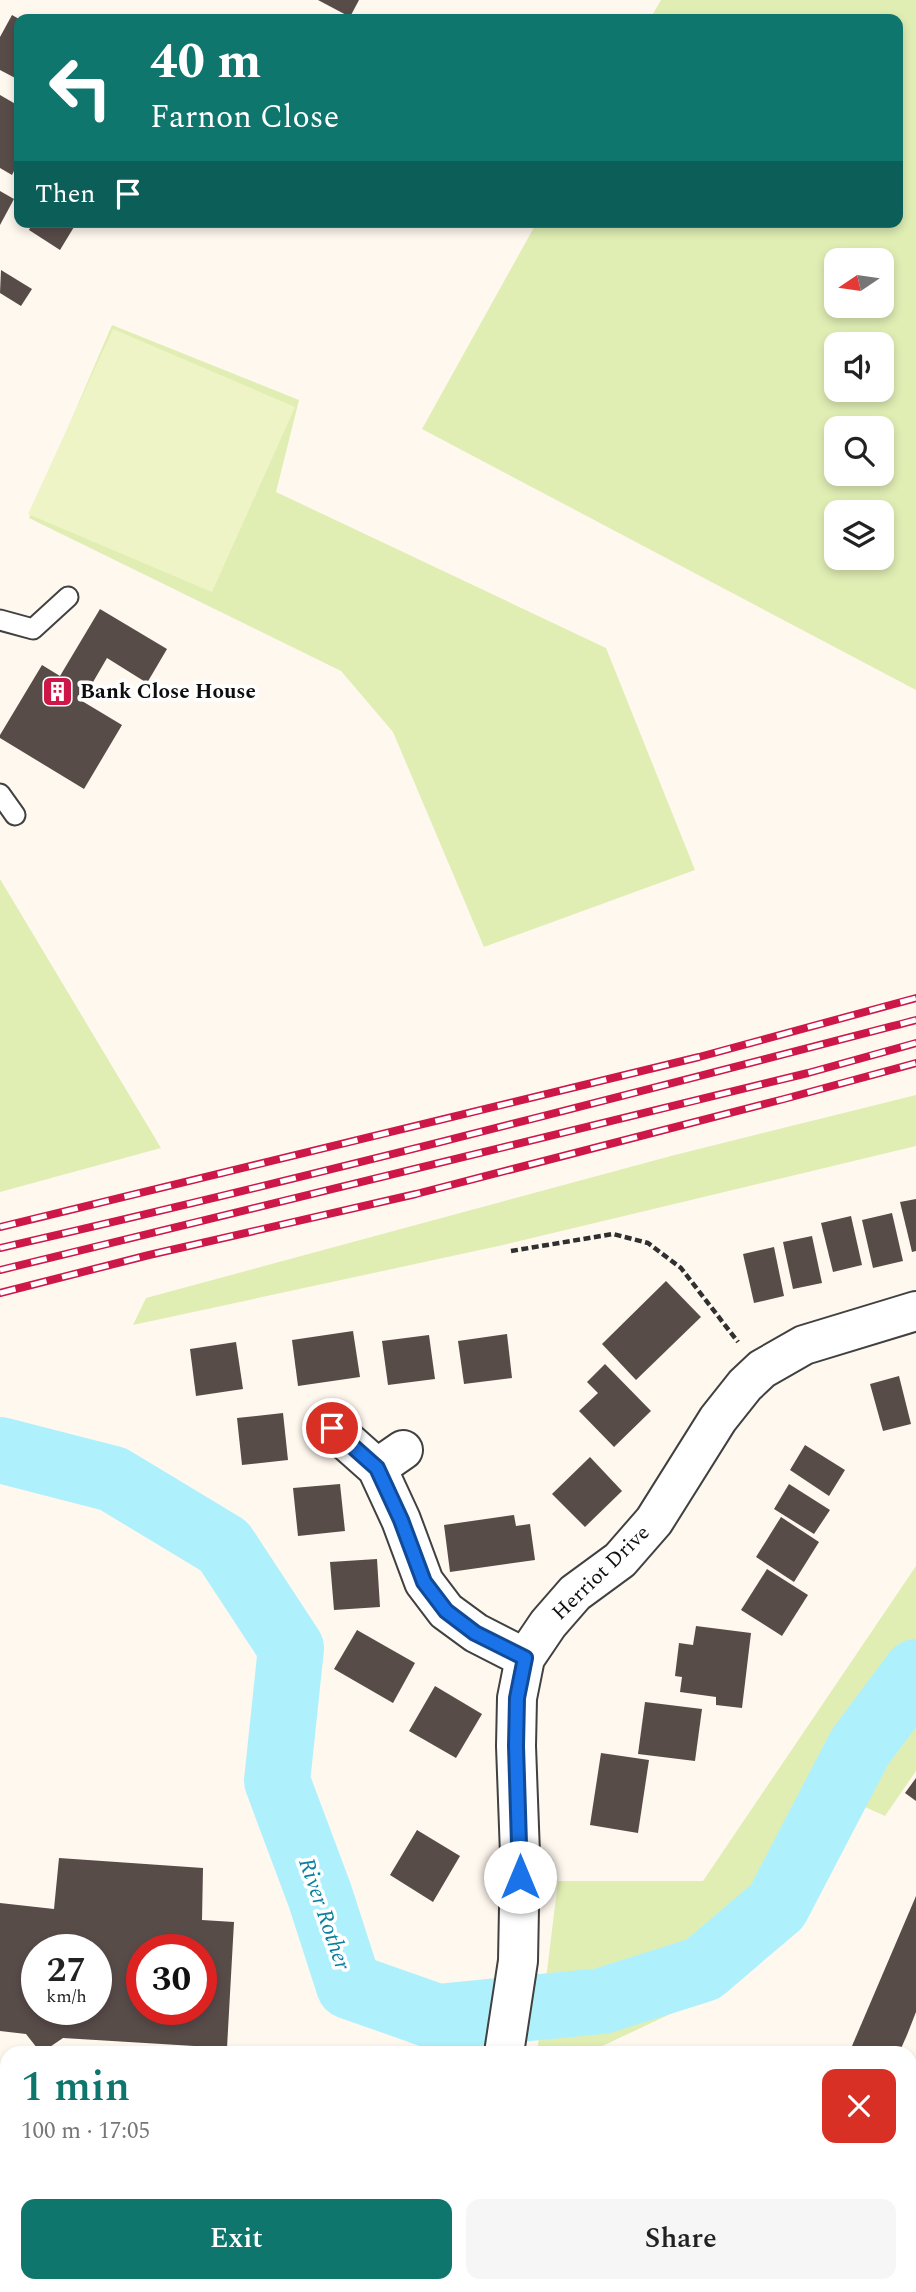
<!DOCTYPE html>
<html lang="en">
<head>
<meta charset="utf-8">
<style>
  :root { --surface:#fff; --page:#f6f6f6; --text:#222; --muted:#767676; --accent:#0f766e }
  body { margin:0; font-family:Spectral,serif; background:var(--page); color:var(--text); height:100vh; display:flex; flex-direction:column; font-size:26px; white-space:nowrap }
  * { box-sizing:border-box; margin:0 }
  p { font-size:23px; color:var(--muted) }
  .icon { flex:none; width:38px; height:38px; fill:none; stroke:currentColor; stroke-width:2; stroke-linecap:round; stroke-linejoin:round }
  .map { position:relative; flex:1; overflow:hidden }
  .side { position:absolute; left:0px; top:2046px; width:917px; height:247px; display:flex; flex-direction:column; background:var(--surface); border-radius:21px 21px 0 0; box-shadow:0 4px 10px #0003 }
  .side>* { flex:none }
  .guide { position:absolute; left:14px; top:14px; width:889px; height:214px; border-radius:14px; box-shadow:0 4px 10px #0003; background:#0f766e; color:#fff; overflow:hidden }
  .needle { width:46px; rotate:257deg }
  .fabs { position:absolute; left:824px; top:248px; display:grid; gap:14px }
  .fabs a { display:grid; place-items:center; width:70px; height:70px; border-radius:14px; background:var(--surface); box-shadow:0 4px 10px #0003; font-size:35px }
  .speed { position:absolute; left:21px; top:1934px; display:flex; gap:14px; font-size:35px; font-weight:700; text-align:center }
  .speed>* { display:grid; place-content:center; width:91px; height:91px; border-radius:50%; background:var(--surface); box-shadow:0 4px 10px #0003; line-height:1 }
  .speed small { font-size:18px; font-weight:400 }
  .speed .limit { border:10px solid #d22; background:#fff; color:#111 }
  .pin { position:absolute; display:grid; place-items:center; width:60px; height:60px; color:#fff; margin:-30px; border:4px solid #fff; border-radius:50%; box-shadow:0 2px 7px #0007 }
  .me { position:absolute; width:77px; margin:-38px; rotate:0deg; stroke-linejoin:round; filter:drop-shadow(0 0 5px #0008) }
  .turn { display:flex; align-items:center; gap:24px; height:147px; padding:0 21px; font-size:32px }
  .turn .icon { width:91px; height:91px; stroke-width:2.5 }
  .turn b { display:block; font-size:49px; line-height:60px }
  .then { display:flex; align-items:center; height:66px; padding:0 21px; background:#0003; gap:14px; font-size:26px }
  .round { display:grid; place-items:center; flex:none; width:74px; height:74px; border-radius:14px; background:var(--page) }
  .headline { display:flex; align-items:center; justify-content:space-between; height:119px; padding:0 21px }
  h1 { font-size:42px; font-weight:600; line-height:52px; color:var(--accent) }
  .cta { display:flex; gap:14px; margin-top:auto; padding:14px 21px }
  .cta a { flex:1; height:80px; border-radius:14px; background:var(--accent); color:#fff; font-size:28px; font-weight:600; line-height:80px; text-align:center }
  .cta a+a { background:var(--page); color:var(--text) }
  .map>svg:first-child { display:block }
  .green { fill:#e0eeb4; fill-rule:evenodd }
  .pitch { fill:#eff4c7 }
  .lines { fill:none; stroke-linecap:round; stroke-linejoin:round }
  .river { stroke:#aef1fd; stroke-width:66 }
  .building { fill:#584c49; fill-rule:evenodd }
  .service-casing { stroke:#414141; stroke-width:23 }
  .minor-casing { stroke:#414141; stroke-width:42 }
  .trunk-casing { stroke:#1f1f1f; stroke-width:42 }
  .path { stroke:#303030; stroke-width:4.5; stroke-dasharray:7 3.5; stroke-linecap:butt }
  .service { stroke:#fff; stroke-width:19 }
  .minor { stroke:#fff; stroke-width:38 }
  .trunk { stroke:#ff9556; stroke-width:38 }
  .rail-casing { stroke:#ce1749; stroke-width:8 }
  .rail { stroke:#fff; stroke-width:5; stroke-dasharray:16; stroke-linecap:butt }
  .route-casing { stroke:#114b97; stroke-width:18 }
  .route { stroke:#1a73e8; stroke-width:12 }
  .labels { text-anchor:middle; dominant-baseline:central; stroke-width:7; stroke-linejoin:round; paint-order:stroke }
  .poi-label { font-size:21px; font-weight:bold; fill:#0e0e0e; stroke:#fff; text-anchor:start }
  .street-label { font-size:21px; fill:#0e0e0e; stroke:#fff }
  .water-label { font-size:23px; font-style:italic; fill:#0a809e; stroke:#fff }
</style>
</head>
<body>
<div class="map">
<svg width="916" height="2292" viewBox="0 0 916 2292">
  <rect width="100%" height="100%" fill="#fff8ef"/>
  <g class="green">
    <path d="M661 0H916V690L422 429 537 222H898V19H650ZM836 261H882V306H836ZM836 345H882V390H836ZM836 429H882V474H836ZM836 513H882V558H836Z"/>
    <path d="M112 325 299 400 276 492 606 648 695 870 484 947 393 732 341 671 29 518Z"/>
    <path d="M0 879 161 1148 0 1192Z"/>
    <path d="M916 1095V1146L503 1245 133 1325 146 1298 671 1156Z"/>
    <path d="M916 1566V1771L885 1816 856 1803 787 1929 717 1992 596 2049 537 2053 558 1881H703Z"/>
  </g>
  <path class="pitch" d="M113 329 295 407 212 592 28 514Z"/>
  <g class="lines">
    <path class="river" d="M0 1450 113 1479 224 1546 291 1648 277 1781 320 1896 349 1986 437 2017 602 2001 703 1969 777 1906 860 1747 916 1672"/>
  </g>
  <g class="building">
    <path d="M318 0H359L350 17Z"/>
    <path d="M12 15 19 19V80L0 70V37Z"/>
    <path d="M0 95 19 106V161L12 175 0 168Z"/>
    <path d="M0 191 14 199 0 225Z"/>
    <path d="M33 222H77L60 250 29 230Z"/>
    <path d="M1 270 32 289 21 306 0 293Z"/>
    <path d="M100 609 167 649 147 683 107 658 82 701 122 725 84 789 0 738V735L42 665 60 676Z"/>
    <path d="M916 1199V1251L912 1252 900 1202Z"/>
    <path d="M892 1213 903 1261 873 1268 862 1220Z"/>
    <path d="M851 1216 862 1265 833 1272 821 1223Z"/>
    <path d="M812 1236 822 1283 793 1289 783 1242Z"/>
    <path d="M774 1247 784 1296 754 1303 743 1254Z"/>
    <path d="M666 1281 701 1317 636 1380 602 1344Z"/>
    <path d="M353 1331 360 1377 298 1386 292 1340Z"/>
    <path d="M507 1334 512 1378 464 1384 458 1341Z"/>
    <path d="M429 1335 435 1379 388 1385 382 1341Z"/>
    <path d="M236 1342 243 1389 196 1396 190 1349Z"/>
    <path d="M605 1364 651 1411 614 1447 579 1411 598 1393 587 1382Z"/>
    <path d="M899 1376 911 1424 883 1431 870 1384Z"/>
    <path d="M283 1413 288 1460 242 1465 237 1418Z"/>
    <path d="M805 1445 845 1470 829 1496 790 1470Z"/>
    <path d="M590 1457 622 1491 585 1527 552 1494Z"/>
    <path d="M340 1484 345 1531 298 1536 293 1488Z"/>
    <path d="M789 1484 830 1510 814 1534 774 1509Z"/>
    <path d="M514 1515 516 1526 530 1524 535 1560 450 1572 444 1525Z"/>
    <path d="M781 1517 819 1542 794 1582 756 1557Z"/>
    <path d="M377 1559 380 1607 334 1610 330 1562Z"/>
    <path d="M767 1569 808 1595 782 1636 741 1610Z"/>
    <path d="M696 1626 751 1633 742 1708 716 1705V1697L680 1692 682 1677 675 1676 679 1643 693 1645Z"/>
    <path d="M357 1630 415 1663 393 1703 334 1669Z"/>
    <path d="M435 1686 482 1714 456 1758 409 1731Z"/>
    <path d="M645 1702 702 1709 695 1761 638 1754Z"/>
    <path d="M601 1753 649 1760 638 1833 590 1825Z"/>
    <path d="M916 1778V1801L905 1793Z"/>
    <path d="M417 1830 460 1856 433 1902 390 1875Z"/>
    <path d="M59 1858 203 1868 202 1920 234 1922 227 2048 63 2038 41 2053 26 2034 0 2031V1903L54 1909ZM37 1950H96V2009H37ZM142 1950H201V2009H142Z"/>
    <path d="M916 1896V2012L907 2035 899 2053H849Z"/>
    <path d="M910 2258 916 2261V2292H861L864 2286H910Z"/>
    <path d="M33 2286H141L140 2292H25Z"/>
  </g>
  <g class="lines">
    <defs>
      <g id="service">
        <path d="M0 620 33 629 68 597"/>
        <path d="M0 794 15 815"/>
      </g>
      <g id="minor">
        <path d="M332 1428 377 1468 401 1520 424 1582 446 1611 476 1633 525 1658"/>
        <path d="M377 1468 403 1450"/>
        <path d="M504 2053 518 1961 520 1854 516 1746 517 1698 525 1658 548 1624 575 1593 620 1560 654 1521 718 1419 745 1385 762 1369 804 1345 916 1311"/>
        <path d="M910 2104 916 2091"/>
        <path d="M827 2292 830 2286"/>
      </g>
      <g id="trunk">
        <path d="M0 2177H7"/>
        <path d="M705 2286 722 2292"/>
      </g>
    </defs>
    <use href="#service" class="service-casing"/>
    <use href="#minor" class="minor-casing"/>
    <use href="#trunk" class="trunk-casing"/>
    <g class="path">
      <path d="M511 1251 613 1234 648 1243 681 1268 738 1342"/>
      <path d="M0 2227 7 2226"/>
      <path d="M604 2286 623 2292"/>
      <path d="M147 2292 148 2286"/>
      <path d="M480 2292 482 2286"/>
    </g>
    <use href="#service" class="service"/>
    <use href="#minor" class="minor"/>
    <use href="#trunk" class="trunk"/>
    <defs>
      <g id="rail">
        <path d="M0 1227 699 1057 916 998"/>
        <path d="M0 1248C307 1178 611 1099 916 1020"/>
        <path d="M0 1270 808 1073 916 1043"/>
        <path d="M0 1293 149 1255 416 1194 784 1099 916 1063"/>
      </g>
    </defs>
    <use href="#rail" class="rail-casing"/>
    <use href="#rail" class="rail"/>
  </g>
  <g class="lines">
    <defs>
      <path id="route" d="M332 1428 377 1468 401 1520 424 1582 446 1611 475 1633 525 1658 517 1698 516 1746 520 1877"/>
    </defs>
    <use href="#route" class="route-casing"/>
    <use href="#route" class="route"/>
  </g>
  <defs>
    <symbol id="building-square" viewBox="-11 -11 22 22"><rect x="-9" y="-9" width="18" height="18" rx="4" fill="#ce1749" stroke="#fff"/><path d="M-4-6H4V6H1V3H-1V6H-4ZM-2.5-4.3h1.7v1.8h-1.7ZM.8-4.3h1.7v1.8H.8ZM-2.5-1h1.7V.8h-1.7ZM.8-1h1.7V.8H.8Z" fill="#fff"/></symbol>
  </defs>
  <g fill-rule="evenodd">
    <use href="#building-square" x="40" y="674" width="35" height="35"/>
  </g>
  <g class="labels">
    <g class="poi-label">
      <text x="80" y="692">Bank Close House</text>
    </g>
    <g class="street-label">
      <text transform="translate(601 1573) rotate(-44)">Herriot Drive</text>
    </g>
    <g class="water-label">
      <text transform="translate(324 1914) rotate(71)">River Rother</text>
    </g>
  </g>
</svg>
<div class="fabs">
<a><svg class="needle" viewBox="-14 -14 28 28"><path d="M0-13l5 13h-10z" fill="#e53935"/><path d="M0 13l5-13h-10z" fill="#767676"/></svg></a>
<a><svg class="icon" aria-label="sound" viewBox="0 0 24 24"><path d="M4 9h4l5-4v14l-5-4H4zM17 9q2 3 0 6"/></svg></a>
<a><svg class="icon" aria-label="search" viewBox="0 0 24 24"><circle cx="10" cy="10" r="6"/><path d="M15 15l6 6"/></svg></a>
<a><svg class="icon" aria-label="layers" viewBox="0 0 24 24"><path d="M12 4l9 5-9 5-9-5zM3 14l9 5 9-5"/></svg></a>
</div>
<div class="speed"><div>27<small>km/h</small></div><div class="limit">30</div></div>
<div class="pin" style="left:332px;top:1428px;background:#d93025"><svg class="icon" aria-label="arrive" viewBox="0 0 24 24"><path d="M6 21V4h12l-3 4 3 4H6"/></svg></div>
<svg class="me" style="left:520px;top:1877px" viewBox="-20 -20 40 40"><circle r="19" fill="#fff"/><path d="M0-13L10 11 0 6-10 11z" fill="#1a73e8"/></svg>
<div class="guide">
<div class="turn"><svg class="icon" aria-label="left" viewBox="0 0 24 24"><path d="M17 20v-9H6M10 6l-5 5 5 5"/></svg><div><b>40 m</b>Farnon Close</div></div>
<div class="then">Then<svg class="icon" aria-label="arrive" viewBox="0 0 24 24"><path d="M6 21V4h12l-3 4 3 4H6"/></svg></div>
</div>
<section class="side">
<div class="headline"><div><h1>1 min</h1><p>100 m · 17:05</p></div><a class="round" style="background:#d93025;color:#fff"><svg class="icon" aria-label="close" viewBox="0 0 24 24"><path d="M6 6l12 12M18 6L6 18"/></svg></a></div>
<div class="cta"><a>Exit</a><a>Share</a></div>
</section>
</div>
</body>
</html>
